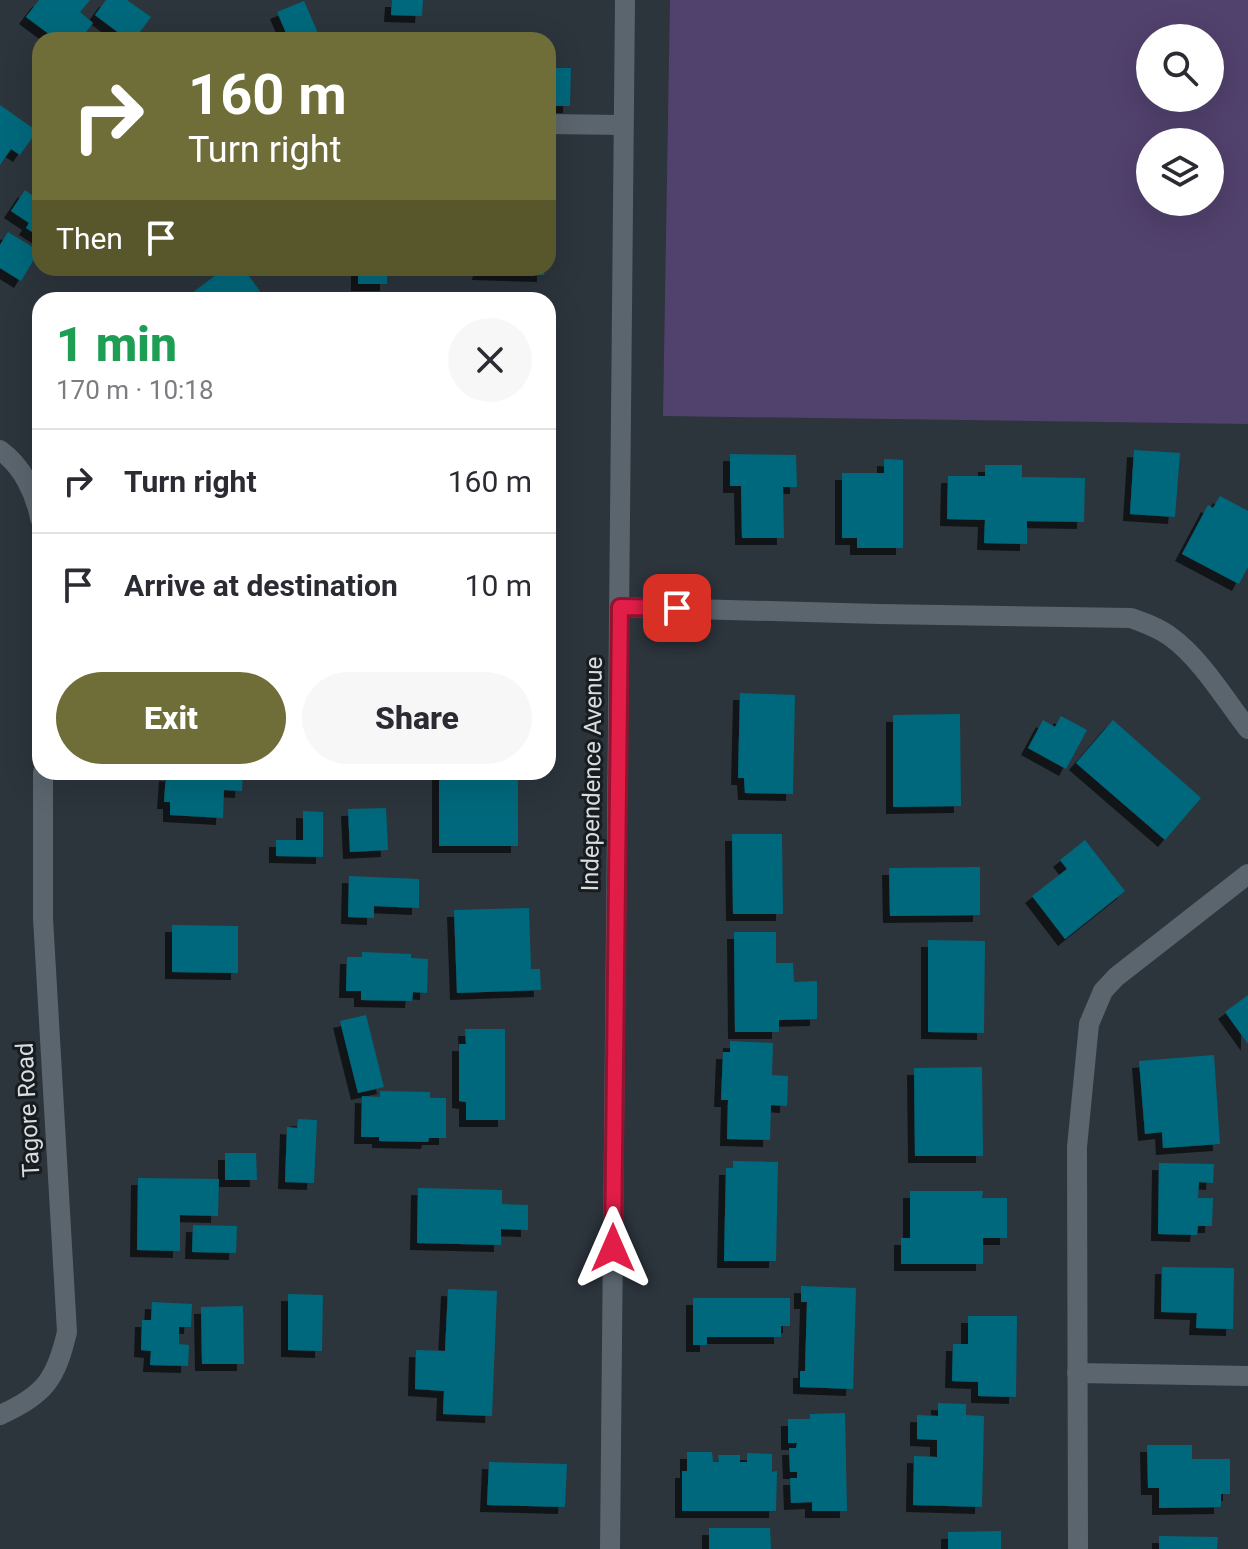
<!DOCTYPE html>
<html lang="en">
<head>
<meta charset="utf-8">
<style>
  :root { --surface:#fff; --page:#f7f7f7; --text:#2b2b33; --muted:#7c7c81; --line:#e1e1e2; --accent:#6f6d38 }
  body { margin:0; font-family:Roboto,sans-serif; background:var(--page); color:var(--text); height:100vh; display:flex; flex-direction:column; font-size:30px; white-space:nowrap }
  * { box-sizing:border-box; margin:0 }
  p { font-size:26px; color:var(--muted) }
  .icon { flex:none; width:44px; height:44px; fill:none; stroke:currentColor; stroke-width:2; stroke-linecap:round; stroke-linejoin:round }
  .map { position:relative; flex:1; overflow:hidden }
  .drawer { position:absolute; left:32px; top:292px; width:524px; height:488px; display:flex; flex-direction:column; background:var(--surface); border-radius:24px; box-shadow:0 8px 32px #0002 }
  .drawer>* { flex:none }
  .top-card { position:absolute; left:32px; top:32px; width:524px; height:244px; border-radius:24px; box-shadow:0 8px 32px #0002; background:#6f6d38; color:#fff; overflow:hidden }
  .fabs { position:absolute; left:1136px; top:24px; display:grid; gap:16px }
  .fabs a { display:grid; place-items:center; width:88px; height:88px; border-radius:50%; background:var(--surface); box-shadow:0 8px 32px #0002; font-size:40px }
  .pin { position:absolute; display:grid; place-items:center; width:68px; height:68px; color:#fff; margin:-34px; border-radius:16px; box-shadow:0 4px 12px #0006 }
  .me { position:absolute; width:88px; margin:-44px; rotate:0deg; stroke-linejoin:round; filter:drop-shadow(0 0 6px #0008) }
  .turn { display:flex; align-items:center; gap:28px; height:168px; padding:0 24px; font-size:36px }
  .turn .icon { width:104px; height:104px; stroke-width:2.5 }
  .turn b { display:block; font-size:56px; line-height:68px }
  .then { display:flex; align-items:center; height:76px; padding:0 24px; background:#0003; gap:16px; font-size:30px }
  .round { display:grid; place-items:center; flex:none; width:84px; height:84px; border-radius:42px; background:var(--page) }
  .head { display:flex; align-items:center; justify-content:space-between; height:136px; padding:0 24px }
  h1 { font-size:48px; font-weight:800; line-height:60px; color:#1e9e55 }
  .button { display:flex; gap:16px; margin-top:auto; padding:16px 24px }
  .button a { flex:1; height:92px; border-radius:48px; background:var(--accent); color:#fff; font-size:32px; font-weight:800; line-height:92px; text-align:center }
  .button a+a { background:var(--page); color:var(--text) }
  ul { padding:0; list-style:none }
  li { display:flex; align-items:center; gap:24px; height:104px; padding:0 24px; border-top:2px solid var(--line) }
  li div { flex:1 }
  li b { display:block; font-size:30px }
  li em { font-style:normal }
  .map>svg:first-child { display:block }
  .green { fill:#51416d; fill-rule:evenodd }
  .building { fill:#03687c; filter:url(#shadow) }
  .lines { fill:none; stroke-linecap:round; stroke-linejoin:round }
  .minor { stroke:#5b656e; stroke-width:20 }
  .route-casing { stroke:#92132f; stroke-width:20 }
  .route { stroke:#e11d48; stroke-width:14 }
  .labels { text-anchor:middle; dominant-baseline:central; stroke-width:6; stroke-linejoin:round; paint-order:stroke }
  .street-label { font-size:24px; fill:#d7dde1; stroke:#181c1f }
</style>
</head>
<body>
<div class="map">
<svg width="1248" height="1549" viewBox="0 0 1248 1549">
  <defs>
    <filter id="shadow"><feDropShadow dx="-7" dy="7" stdDeviation="0" flood-color="#0009"/></filter>
  </defs>
  <rect width="100%" height="100%" fill="#2c343c"/>
  <path class="green" d="M670 0H1248V424L663 416ZM1150 38H1210V98H1150ZM1150 142H1210V202H1150Z"/>
  <g class="building">
    <path d="M39 0H90L80 12 93 23 80 40H57L26 17Z"/>
    <path d="M106 0H127L151 17 134 40H128L95 15Z"/>
    <path d="M392 0H423L422 16 391 15Z"/>
    <path d="M304 1 321 40H289L277 12Z"/>
    <path d="M548 68H571L570 106H548Z"/>
    <path d="M0 105 37 131 20 155 11 149 0 165Z"/>
    <path d="M25 190 40 201V237L26 228 29 223 11 211Z"/>
    <path d="M8 232 39 251 21 281 0 268V245Z"/>
    <path d="M225 268H243L260 291 249 300H197L192 293Z"/>
    <rect x="358" y="268" width="29" height="16"/>
    <path d="M480 268H544V275L479 273Z"/>
    <path d="M1134 450 1180 453 1175 517 1130 514Z"/>
    <path d="M730 454 796 455 797 487H783L784 538H742L741 486H730Z"/>
    <path d="M884 459 903 460V548H857V538H842V473H884Z"/>
    <path d="M985 465H1022V477L1085 478 1084 522 1027 521V544L984 543 985 520 947 519 948 476H985Z"/>
    <path d="M1220 496 1248 511V567L1239 584 1182 554 1208 505 1213 508Z"/>
    <path d="M740 693 795 695 793 794 745 793 744 778H738Z"/>
    <path d="M960 714 961 806 893 807V715Z"/>
    <path d="M1061 716 1087 730 1066 769 1028 748 1043 720 1055 727Z"/>
    <path d="M1113 720 1201 798 1165 840 1076 763Z"/>
    <path d="M172 772H243L242 791 224 790 223 818 170 815V802H164L166 774 171 775Z"/>
    <rect x="439" y="772" width="79" height="74"/>
    <path d="M386 808 388 850 350 852 348 809Z"/>
    <path d="M303 811 323 812V857L276 856V840H303Z"/>
    <path d="M732 834H782L783 914H733Z"/>
    <path d="M1085 840 1125 891 1065 939 1032 896 1067 869 1060 860Z"/>
    <path d="M980 867V915L890 916 889 868Z"/>
    <path d="M349 876 419 879V908L374 906V918L348 917Z"/>
    <path d="M529 908 531 969H540L541 990 457 993 454 910Z"/>
    <path d="M172 925 238 926V973L172 972Z"/>
    <path d="M734 932H776V963H793L794 982 817 981V1019L779 1020V1032H735Z"/>
    <path d="M928 940 985 941 984 1033 928 1032Z"/>
    <path d="M362 952 411 954V958L428 959 427 993 413 992 412 1001 361 1000V991H346L347 957H362Z"/>
    <path d="M1248 995V1044L1225 1012Z"/>
    <path d="M366 1015 384 1087 358 1093 340 1021Z"/>
    <path d="M465 1029H505V1120H466V1102L459 1101V1044H466Z"/>
    <path d="M730 1041 773 1043 772 1075 788 1076 787 1106 771 1105 770 1140 727 1139 728 1100H721L723 1052H730Z"/>
    <path d="M1214 1055 1220 1144 1163 1148 1162 1132 1145 1134 1139 1061Z"/>
    <path d="M982 1067 983 1156H915L914 1068Z"/>
    <path d="M380 1091 430 1092V1098H446V1138H429L428 1142 379 1141V1137H361L362 1096 380 1097Z"/>
    <path d="M298 1119 317 1120 314 1183 285 1182 287 1127 297 1128Z"/>
    <path d="M225 1153H256L257 1180H225Z"/>
    <path d="M733 1161 778 1162 776 1261H724L726 1168H733Z"/>
    <path d="M1159 1163 1214 1164 1213 1183 1199 1182 1198 1198H1213L1212 1226H1198L1197 1235 1158 1234Z"/>
    <path d="M138 1178 219 1179 218 1216 180 1215V1251L137 1250Z"/>
    <path d="M418 1188 502 1190V1204L528 1205V1230L501 1229V1245L417 1243Z"/>
    <path d="M910 1191H983L982 1198H1007V1238H983V1264H901V1238H910Z"/>
    <path d="M193 1225 237 1226 236 1253 192 1252Z"/>
    <path d="M1162 1267 1234 1268 1233 1329 1196 1328 1197 1313 1161 1312Z"/>
    <path d="M801 1286 856 1288 853 1389 800 1387V1371H805L807 1302H801Z"/>
    <path d="M448 1289 497 1291 492 1416 443 1414 444 1391 415 1389 416 1350 445 1351Z"/>
    <path d="M288 1294 323 1295 322 1351 288 1350Z"/>
    <path d="M693 1298H790V1326H781V1337H707V1345H693Z"/>
    <path d="M152 1302 192 1304 191 1327H179V1344L189 1345 188 1366 150 1365 151 1351 141 1350 142 1320H151Z"/>
    <path d="M243 1306 244 1364H202L201 1307Z"/>
    <path d="M968 1316H1017L1016 1397 978 1396V1382L952 1381 953 1344H968Z"/>
    <path d="M938 1403 966 1404V1415L984 1416 982 1507 913 1505 914 1456 937 1457V1440L917 1439V1415L938 1416Z"/>
    <path d="M845 1413 847 1511H812V1502L791 1503 790 1478H797V1472H790L789 1448H796L797 1443H788V1419H810V1414Z"/>
    <path d="M1147 1445H1192V1459H1230V1494H1221V1507L1159 1508V1488H1148Z"/>
    <path d="M687 1452H712L713 1462H719L718 1455H740V1462H747V1453L772 1454V1472L777 1471 776 1511H682V1471H687Z"/>
    <path d="M489 1462 567 1464 565 1507 487 1505Z"/>
    <path d="M709 1528H770L771 1549H709Z"/>
    <path d="M1001 1531V1549H948V1532Z"/>
    <path d="M1159 1536 1218 1537 1217 1549H1159Z"/>
  </g>
  <g class="lines">
    <g class="minor">
      <path d="M548 124 622 125"/>
      <path d="M0 450C22 466 35 492 40 518"/>
      <path d="M620 607 879 614 1131 618C1145 623 1159 628 1171 637 1201 659 1225 699 1248 729"/>
      <path d="M1077 1373 1248 1376"/>
      <path d="M0 1415C45 1395 56 1379 67 1332L43 918V772"/>
      <path d="M610 1549 625 0"/>
      <path d="M1078 1549 1077 1147 1089 1024 1103 991 1116 977 1248 874"/>
    </g>
  </g>
  <g class="lines">
    <defs>
      <path id="route" d="M613 1248 620 607 677 608"/>
    </defs>
    <use href="#route" class="route-casing"/>
    <use href="#route" class="route"/>
  </g>
  <g class="labels">
    <g class="street-label">
      <text transform="translate(592 774) rotate(-89)">Independence Avenue</text>
      <text transform="translate(28 1110) rotate(-93)">Tagore Road</text>
    </g>
  </g>
</svg>
<div class="fabs">
<a><svg class="icon" aria-label="search" viewBox="0 0 24 24"><circle cx="10" cy="10" r="6"/><path d="M15 15l6 6"/></svg></a>
<a><svg class="icon" aria-label="layers" viewBox="0 0 24 24"><path d="M12 4l9 5-9 5-9-5zM3 14l9 5 9-5"/></svg></a>
</div>
<div class="pin" style="left:677px;top:608px;background:#d93025"><svg class="icon" aria-label="arrive" viewBox="0 0 24 24"><path d="M6 21V4h12l-3 4 3 4H6"/></svg></div>
<svg class="me" style="left:613px;top:1248px" viewBox="-20 -20 40 40"><path d="M0-17L14 15 0 8-14 15z" fill="#e11d48" stroke="#fff" stroke-width="4"/></svg>
<div class="top-card">
<div class="turn"><svg class="icon" aria-label="right" viewBox="0 0 24 24"><path d="M7 20v-9h11M14 6l5 5-5 5"/></svg><div><b>160 m</b>Turn right</div></div>
<div class="then">Then<svg class="icon" aria-label="arrive" viewBox="0 0 24 24"><path d="M6 21V4h12l-3 4 3 4H6"/></svg></div>
</div>
<section class="drawer">
<div class="head"><div><h1>1 min</h1><p>170 m · 10:18</p></div><a class="round"><svg class="icon" aria-label="close" viewBox="0 0 24 24"><path d="M6 6l12 12M18 6L6 18"/></svg></a></div>
<ul>
<li><svg class="icon" aria-label="right" viewBox="0 0 24 24"><path d="M7 20v-9h11M14 6l5 5-5 5"/></svg><div><b>Turn right</b></div><em>160 m</em></li>
<li><svg class="icon" aria-label="arrive" viewBox="0 0 24 24"><path d="M6 21V4h12l-3 4 3 4H6"/></svg><div><b>Arrive at destination</b></div><em>10 m</em></li>
</ul>
<div class="button"><a>Exit</a><a>Share</a></div>
</section>
</div>
</body>
</html>
